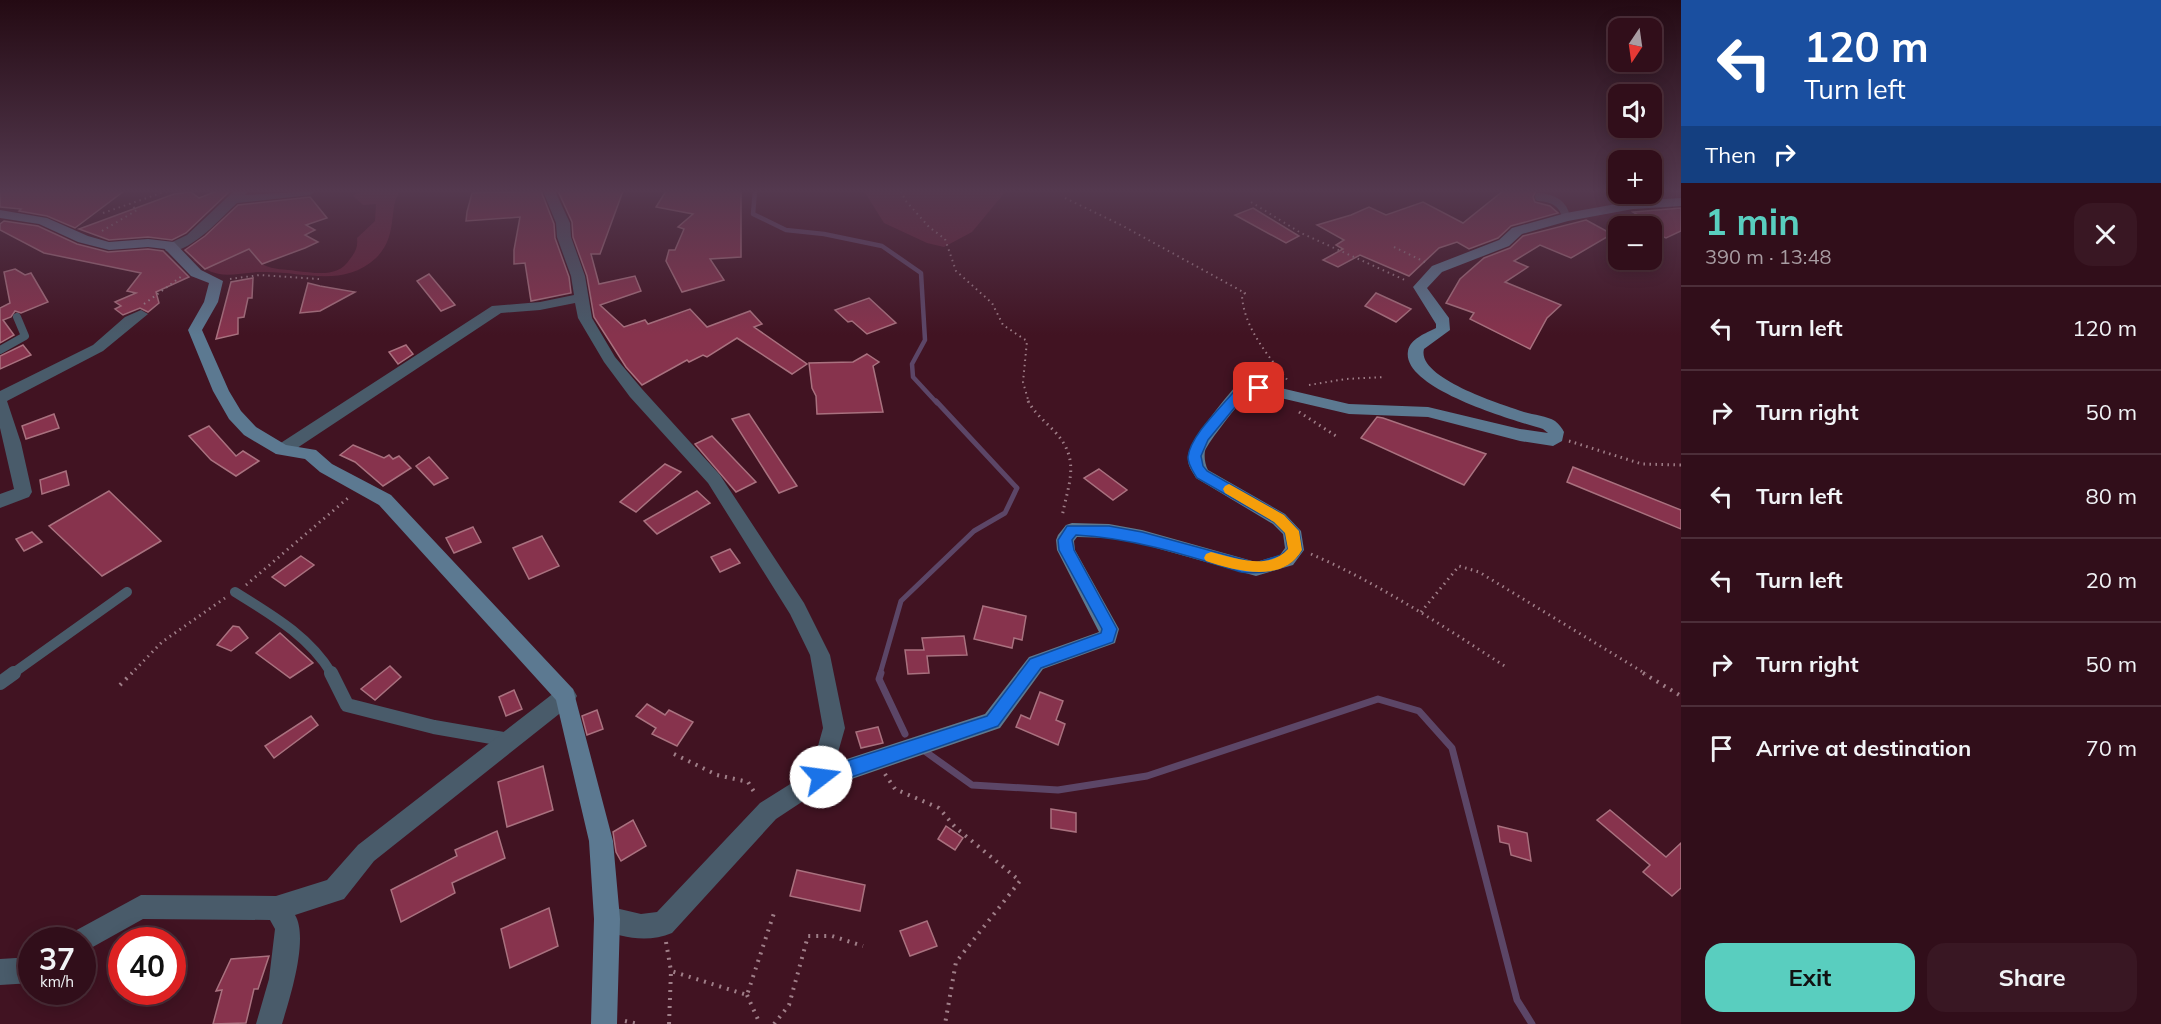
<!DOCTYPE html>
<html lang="en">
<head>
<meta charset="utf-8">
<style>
  :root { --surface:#310e1a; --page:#391723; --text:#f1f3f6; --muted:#a89ca2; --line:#4c2e39; --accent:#59cebf }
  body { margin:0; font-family:Mulish,sans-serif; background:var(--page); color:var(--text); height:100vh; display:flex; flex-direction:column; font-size:22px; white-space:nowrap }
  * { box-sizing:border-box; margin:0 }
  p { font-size:20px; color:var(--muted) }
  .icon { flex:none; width:33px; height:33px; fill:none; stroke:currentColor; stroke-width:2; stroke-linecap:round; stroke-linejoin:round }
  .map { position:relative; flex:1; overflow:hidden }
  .details { display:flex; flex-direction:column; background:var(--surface); width:480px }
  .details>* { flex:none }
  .guide { background:#1a4fa0; color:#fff; overflow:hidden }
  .needle { width:39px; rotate:193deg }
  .tools { position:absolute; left:1608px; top:18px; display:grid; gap:12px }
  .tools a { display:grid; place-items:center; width:54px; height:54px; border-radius:12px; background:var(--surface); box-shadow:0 3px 15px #0003,0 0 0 2px var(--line); font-size:30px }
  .speed { position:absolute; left:18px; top:927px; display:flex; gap:12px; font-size:30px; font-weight:700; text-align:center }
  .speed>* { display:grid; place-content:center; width:78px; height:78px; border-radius:50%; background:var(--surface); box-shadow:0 3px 15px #0003,0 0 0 2px var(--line); line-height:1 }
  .speed small { font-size:15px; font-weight:400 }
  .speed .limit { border:9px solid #d22; background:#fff; color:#111 }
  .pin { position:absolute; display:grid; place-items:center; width:51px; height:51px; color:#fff; margin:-26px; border-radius:12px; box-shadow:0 3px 9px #0006 }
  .me { position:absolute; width:66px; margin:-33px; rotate:75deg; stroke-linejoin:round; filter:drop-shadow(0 0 4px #0008) }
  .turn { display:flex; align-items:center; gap:21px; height:126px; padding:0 24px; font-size:27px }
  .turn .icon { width:78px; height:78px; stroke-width:2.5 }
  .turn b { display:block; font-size:42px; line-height:51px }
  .then { display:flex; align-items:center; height:57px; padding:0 24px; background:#0003; gap:12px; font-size:22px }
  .round { display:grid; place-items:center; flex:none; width:63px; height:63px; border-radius:18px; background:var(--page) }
  .headline { display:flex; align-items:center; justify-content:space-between; height:102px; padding:0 24px }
  h1 { font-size:36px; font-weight:700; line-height:45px; color:var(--accent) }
  .primary-button { display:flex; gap:12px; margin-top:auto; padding:12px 24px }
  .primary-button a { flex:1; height:69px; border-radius:18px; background:var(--accent); color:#111; font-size:24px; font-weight:700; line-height:69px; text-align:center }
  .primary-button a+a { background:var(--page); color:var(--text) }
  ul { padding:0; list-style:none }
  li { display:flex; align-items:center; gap:18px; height:84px; padding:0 24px; border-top:2px solid var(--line) }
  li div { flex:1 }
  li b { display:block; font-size:22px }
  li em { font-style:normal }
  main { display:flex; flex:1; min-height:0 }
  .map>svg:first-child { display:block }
  .green { fill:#632036 }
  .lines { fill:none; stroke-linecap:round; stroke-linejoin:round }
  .stream-far2 { stroke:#5c4667; stroke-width:4.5 }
  .stream-far1 { stroke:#5c4667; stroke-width:5 }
  .stream { stroke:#5c4667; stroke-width:7 }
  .building { fill:#87334d; stroke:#a9717f; stroke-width:1.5 }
  .path-far2 { stroke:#9f7e88; stroke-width:2; stroke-dasharray:1.5 4; stroke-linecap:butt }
  .path-far1 { stroke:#9f7e88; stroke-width:3; stroke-dasharray:1.5 4.5; stroke-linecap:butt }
  .path { stroke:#9f7e88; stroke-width:4; stroke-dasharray:2 6; stroke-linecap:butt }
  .lane-far2 { stroke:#495b6a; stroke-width:8 }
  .lane-far1 { stroke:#495b6a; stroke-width:10 }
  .lane { stroke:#495b6a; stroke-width:14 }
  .street { fill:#495b6a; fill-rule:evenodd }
  .secondary { fill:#5c7991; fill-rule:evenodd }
  .route { fill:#1a73e8; stroke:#114b97; stroke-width:1.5 }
  .slow { fill:#f59e0b }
</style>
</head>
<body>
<main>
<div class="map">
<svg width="1681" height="1024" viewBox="0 0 1681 1024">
  <rect width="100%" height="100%" fill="#411322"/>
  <g class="green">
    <path d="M361 191H400C388 206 399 236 376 258 343 288 305 272 266 272 235 271 220 284 193 260L206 255 218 263 234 256 249 238C251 248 254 259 264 265 273 270 286 269 296 271 317 273 338 278 350 259 356 251 358 247 357 238L375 221 376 204 363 205 353 196Z"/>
    <path d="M864 191H1006L972 232 944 247 927 243 884 223Z"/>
  </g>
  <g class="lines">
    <path class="stream-far2" d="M755 191 753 214 786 230 824 234 882 246 921 273 925 340 912 364 913 377 937 403"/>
    <path class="stream-far1" d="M880 674 901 601 974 531 1005 513 1017 488 936 401"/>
    <g class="stream">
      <path d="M881 673 879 679 905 734"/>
      <path d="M926 752 972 785 1058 790 1147 776 1378 699 1419 711 1452 748 1517 1000 1532 1024"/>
    </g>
  </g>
  <g class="building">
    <path d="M0 191H124L75 228 47 216 19 211 21 209 0 207Z"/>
    <path d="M217 191H230L186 233 172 240 148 237 109 240 79 229 174 194 191 192 199 198Z"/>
    <path d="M541 191 554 224 555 238 569 277 571 293 531 301 525 263 514 264V250L520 217 466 221 467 212 472 193Z"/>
    <path d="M558 191H623L600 254H591L599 284 635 276 641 291 600 305 624 327 645 320 648 324 690 309 707 327 750 311 762 324 754 327 807 364 792 374 737 338 707 357 703 355 689 362 687 360 642 385 626 367 594 317 587 276 573 237 572 222Z"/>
    <path d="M666 191H741V257L710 259 724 280 682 292 666 261 669 250H675L684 229 678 227 693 214 656 207Z"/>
    <path d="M1503 191H1536L1533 197 1535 202 1550 206 1558 213 1511 226 1498 238 1469 249 1457 242 1439 248 1409 276 1360 255 1338 267 1323 260 1343 249 1336 245 1344 240 1317 225 1351 215 1369 207 1386 215 1423 202 1463 223Z"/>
    <path d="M310 197 327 218 306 225 315 230 305 235 318 242 305 248 262 264 249 249 205 269 185 250 205 236 238 205Z"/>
    <path d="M1253 208 1299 236 1286 243 1235 215Z"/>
    <path d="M1681 208V231L1666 238 1652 232V226L1634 224 1646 220 1633 212Z"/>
    <path d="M1586 220 1612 234 1571 258 1540 245 1514 261 1528 267 1505 282 1561 305 1547 318 1530 349 1470 319 1474 313 1446 303 1460 279 1484 258 1510 248 1523 236Z"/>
    <path d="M4 221 38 226 77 244 108 252 148 249 163 251 189 277 156 292 159 303 148 312 140 308 123 315 115 309 121 306 115 302 136 293 127 291 141 273 44 253 0 230V224Z"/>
    <path d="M15 269 25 275 31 273 48 302 21 313 15 311 11 317 3 320 14 335 0 343V308L10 303 4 272Z"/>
    <path d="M429 274 455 305 441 311 417 281Z"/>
    <path d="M253 278 252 298H248L244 317 238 318V334L216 339 231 282Z"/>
    <path d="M308 283 320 286 355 292 320 311 300 313Z"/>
    <path d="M1376 293 1411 309 1396 322 1365 306Z"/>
    <path d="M869 298 882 310 896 323 867 334 852 321 848 322 835 310Z"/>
    <path d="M23 345 31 355 0 369V356Z"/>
    <path d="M406 345 413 354 398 364 389 352Z"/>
    <path d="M867 354 879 362 873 366 883 412 817 414 816 396 812 388 809 363 853 362Z"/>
    <path d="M54 414 59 428 26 439 22 426Z"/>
    <path d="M749 414 797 486 779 493 732 419Z"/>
    <path d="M1377 417 1383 418 1486 454 1464 485 1361 438Z"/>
    <path d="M209 426 236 456 243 451 259 461 236 476 211 460 189 436Z"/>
    <path d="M712 436 756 482 736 492 695 444Z"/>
    <path d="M353 445 384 458 389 455 393 459 399 456 411 468 383 486 355 462 340 455Z"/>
    <path d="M429 457 448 478 434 485 416 466Z"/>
    <path d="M665 464 681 472 636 512 620 502Z"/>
    <path d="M1573 467 1681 510V529L1567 482Z"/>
    <path d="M1099 469 1127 490 1113 500 1084 478Z"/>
    <path d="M66 471 69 485 42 494 40 480Z"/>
    <path d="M109 491 161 541 102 576 49 526Z"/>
    <path d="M697 491 710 503 657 534 644 521Z"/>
    <path d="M473 527 481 542 454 553 446 538Z"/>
    <path d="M32 532 42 542 24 551 16 539Z"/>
    <path d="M542 536 559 566 529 579 513 548Z"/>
    <path d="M730 549 740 563 720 572 711 557Z"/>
    <path d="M301 556 314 565 285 586 272 577Z"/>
    <path d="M983 606 1026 616 1022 640 1014 638 1012 648 974 639Z"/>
    <path d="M233 626 239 627 248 638 231 651 217 645Z"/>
    <path d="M280 633 313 663 290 678 256 653Z"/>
    <path d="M964 636 967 655 927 656 929 673 908 674 905 650H924L922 638Z"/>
    <path d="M390 666 401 677 375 700 361 689Z"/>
    <path d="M514 690 522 709 506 716 499 697Z"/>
    <path d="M1040 692 1063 701 1056 720 1065 724 1058 745 1016 727 1021 715 1030 719Z"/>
    <path d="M647 704 665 715 669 710 693 722 677 746 652 734 656 728 636 716Z"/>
    <path d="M597 710 603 729 587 735 582 716Z"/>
    <path d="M311 716 318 725 274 758 265 746Z"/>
    <path d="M878 727 883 743 861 748 856 732Z"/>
    <path d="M543 766 553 810 507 827 498 782Z"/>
    <path d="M1051 809 1076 813V832L1051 828Z"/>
    <path d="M1610 810 1666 857 1681 843V888L1672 896 1643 872 1650 865 1597 820Z"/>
    <path d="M633 820 646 846 621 861 616 852 613 832Z"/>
    <path d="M946 826 963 838 955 850 938 839Z"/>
    <path d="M1498 826 1527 833 1531 861 1511 855 1509 844 1500 842Z"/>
    <path d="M497 831 505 858 452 883 455 893 401 922 391 890 457 856 455 850Z"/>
    <path d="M797 870 865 885 860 911 790 896Z"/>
    <path d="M549 908 558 946 510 968 501 929Z"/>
    <path d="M927 921 937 946 910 956 900 931Z"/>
    <path d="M269 956 258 989H254L246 1023 213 1024 222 990 216 991 231 959Z"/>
  </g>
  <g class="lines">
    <g class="path-far2">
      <path d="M901 191 905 200 929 227 945 239 956 271 992 303 1003 325 1027 341 1023 382 1029 403"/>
      <path d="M1065 198 1123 226 1245 293 1242 296C1244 328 1269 357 1289 382"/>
      <path d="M1251 202 1301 233 1407 281"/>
      <path d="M103 213 167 191"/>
      <path d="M1638 218 1646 226"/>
      <path d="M1652 230 1655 232"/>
      <path d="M102 231 137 210 130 204"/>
      <path d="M1394 247 1425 262"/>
      <path d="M230 279 260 275 319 279"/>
      <path d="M144 304 182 276"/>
      <path d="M1309 385 1346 379 1384 377"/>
    </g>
    <g class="path-far1">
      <path d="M1028 401C1035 414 1046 422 1056 433 1081 461 1068 484 1062 517"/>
      <path d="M1299 412 1336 436"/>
      <path d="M1569 441 1642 464 1681 465"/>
      <path d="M1311 554C1380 584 1443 626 1506 667"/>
      <path d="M246 585 348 498"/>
      <path d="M1421 612 1459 566 1479 572 1646 674"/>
      <path d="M131 674 162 642 225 598"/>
    </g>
    <g class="path">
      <path d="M1643 673 1681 696"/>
      <path d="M120 685 132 673"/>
      <path d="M674 754 717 775 748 782 756 795"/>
      <path d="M885 774 895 789 939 808 955 827 1020 881 956 962 945 1024"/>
      <path d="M666 942 671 971 747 995 775 910"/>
      <path d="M747 995 760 1024"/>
      <path d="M625 1021 638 1024"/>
      <path d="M669 1024 671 971"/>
      <path d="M774 1024 789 1005 808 936H832L863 946"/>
    </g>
    <g class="lane-far2">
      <path d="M1539 197C1553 198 1563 203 1566 217"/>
      <path d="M0 350 25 336 17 317"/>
    </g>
    <g class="lane-far1">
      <path d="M235 592C272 615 309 636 332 674"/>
      <path d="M12 674 127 592"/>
    </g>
    <g class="lane">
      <path d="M331 673 347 705 434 727 509 740"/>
      <path d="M0 683 14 673"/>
    </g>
    <g class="street">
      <path d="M234 191H248L245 195 316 191 310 195 237 203C222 217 188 256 166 251L164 248 166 245 187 235Z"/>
      <path d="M543 191H555L570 223 571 237 585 276 592 318 615 357 642 389 720 475 804 603 830 655 845 728 829 784 776 819 672 933C648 943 622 938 598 928L594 919 598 910 607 906 641 914 657 912 760 803 811 771 823 728 810 655 790 614 708 483 630 397 604 362 578 318 575 303 540 310 501 313 288 454H276L274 450 276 446 492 306 540 302 574 295 571 276 557 237 556 223Z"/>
      <path d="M141 310 148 314 103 351 7 401 21 443 32 492 29 497 0 508V494L14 489 0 428V391L93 345 125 317Z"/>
      <path d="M566 687 573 689 577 696 573 703 374 861 344 899 295 915C309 938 290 998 282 1024H256L269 979 275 929 270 920 143 919 82 953V940H70L73 932 141 895 276 896 327 880 358 845 559 689Z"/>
      <path d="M32 957V983L0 985V959Z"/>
    </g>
    <g class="secondary">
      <path d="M1681 198V206L1633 209 1568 221 1522 234 1509 246 1442 272 1427 288 1449 318 1450 330 1424 349C1416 378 1503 405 1524 412 1534 415 1547 416 1555 421 1559 424 1562 428 1564 432L1562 441 1553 446 1520 441 1428 417 1349 414 1259 393 1246 395C1239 404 1208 442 1205 451 1204 457 1205 464 1208 470L1285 514 1301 531 1304 550 1293 565 1256 576 1142 544 1109 538 1077 537 1074 541 1075 550 1119 629 1115 643 1043 669 1000 728 843 782 821 788 813 784 810 777 813 770 985 714 1029 657 1099 632 1057 550 1056 540 1058 535 1066 525 1072 523 1109 524 1142 530 1256 562 1280 555 1285 548 1283 534 1273 524 1196 478C1192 471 1187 465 1188 457 1188 444 1225 398 1235 387L1259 383 1349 404 1428 407 1520 429 1548 433 1543 429C1516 421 1401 389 1408 351 1410 339 1426 333 1436 328V324L1413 287 1432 266 1499 240 1512 228 1566 213 1633 201Z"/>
      <path d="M0 210 47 218 88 236 109 242 148 239 174 242 201 270 223 281 218 302 202 330 229 391 241 411 256 427 286 445 316 450 332 464 391 495 573 689 613 841 620 919 617 1024H591L594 919 589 841 556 700 379 505 320 472 305 459 276 454 244 435 229 419 213 391 188 330 204 302 209 283 191 276 165 249 148 247 109 250 78 242 39 224 0 218Z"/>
    </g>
  </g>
  <linearGradient id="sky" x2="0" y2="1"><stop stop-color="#240a13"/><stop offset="0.57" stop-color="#54394f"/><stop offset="1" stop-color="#54394f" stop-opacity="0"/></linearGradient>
  <rect width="1681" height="335" fill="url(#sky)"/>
  <path class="route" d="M1259 384 1263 385V391L1245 395 1208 440 1201 456 1203 466 1207 471 1284 515 1299 531 1302 550C1290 570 1262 575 1241 572 1186 555 1133 538 1076 535L1072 540 1074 550 1117 629 1113 642 1041 668 998 726 843 780 821 785 815 783 813 777 815 771 987 716 1030 659 1101 633 1102 629 1059 550 1058 540 1067 526H1109L1142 532 1256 563 1281 555 1288 549 1285 533 1274 522 1197 478C1193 471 1188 465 1188 457 1190 437 1218 410 1231 395L1237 388Z"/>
  <path class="slow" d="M1229 484 1284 515 1299 531 1302 550C1283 584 1236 571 1206 561L1204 558 1206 554 1211 552C1236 558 1268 571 1288 549L1285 533 1274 522 1225 493 1223 489 1225 486Z"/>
</svg>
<div class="tools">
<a><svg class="needle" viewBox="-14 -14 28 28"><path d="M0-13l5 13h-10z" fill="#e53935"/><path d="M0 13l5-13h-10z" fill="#a89ca2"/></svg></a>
<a><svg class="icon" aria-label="sound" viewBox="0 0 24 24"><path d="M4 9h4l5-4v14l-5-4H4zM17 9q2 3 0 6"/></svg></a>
<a>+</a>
<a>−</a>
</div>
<div class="speed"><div>37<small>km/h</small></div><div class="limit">40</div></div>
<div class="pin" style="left:1259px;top:388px;background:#d93025"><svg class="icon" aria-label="arrive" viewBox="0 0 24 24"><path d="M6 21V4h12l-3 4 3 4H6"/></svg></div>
<svg class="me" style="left:821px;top:777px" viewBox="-20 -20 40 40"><circle r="19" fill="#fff"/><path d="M0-13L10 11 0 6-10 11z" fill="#1a73e8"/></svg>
</div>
<section class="details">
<div class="guide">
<div class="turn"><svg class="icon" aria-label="left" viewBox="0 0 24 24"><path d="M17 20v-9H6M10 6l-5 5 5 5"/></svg><div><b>120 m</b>Turn left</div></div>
<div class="then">Then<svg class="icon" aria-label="right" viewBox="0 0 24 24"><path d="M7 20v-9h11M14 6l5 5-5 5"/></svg></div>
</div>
<div class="headline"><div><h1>1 min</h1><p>390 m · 13:48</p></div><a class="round"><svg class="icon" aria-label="close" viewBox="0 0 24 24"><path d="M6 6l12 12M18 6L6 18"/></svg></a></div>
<ul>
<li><svg class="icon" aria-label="left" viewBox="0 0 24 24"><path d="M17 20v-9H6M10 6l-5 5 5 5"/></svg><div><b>Turn left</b></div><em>120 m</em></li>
<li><svg class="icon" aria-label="right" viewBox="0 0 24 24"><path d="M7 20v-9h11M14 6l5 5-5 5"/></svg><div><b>Turn right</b></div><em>50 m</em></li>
<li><svg class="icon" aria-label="left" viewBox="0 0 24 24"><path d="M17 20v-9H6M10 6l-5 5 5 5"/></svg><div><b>Turn left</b></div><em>80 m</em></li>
<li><svg class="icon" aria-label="left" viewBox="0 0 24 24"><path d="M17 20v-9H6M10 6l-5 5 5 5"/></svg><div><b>Turn left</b></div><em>20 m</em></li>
<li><svg class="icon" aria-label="right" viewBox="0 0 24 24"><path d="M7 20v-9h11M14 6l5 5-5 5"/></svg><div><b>Turn right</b></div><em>50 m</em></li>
<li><svg class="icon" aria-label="arrive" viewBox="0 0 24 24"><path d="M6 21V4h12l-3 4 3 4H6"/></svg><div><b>Arrive at destination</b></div><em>70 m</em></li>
</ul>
<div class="primary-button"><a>Exit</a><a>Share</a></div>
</section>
</main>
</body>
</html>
